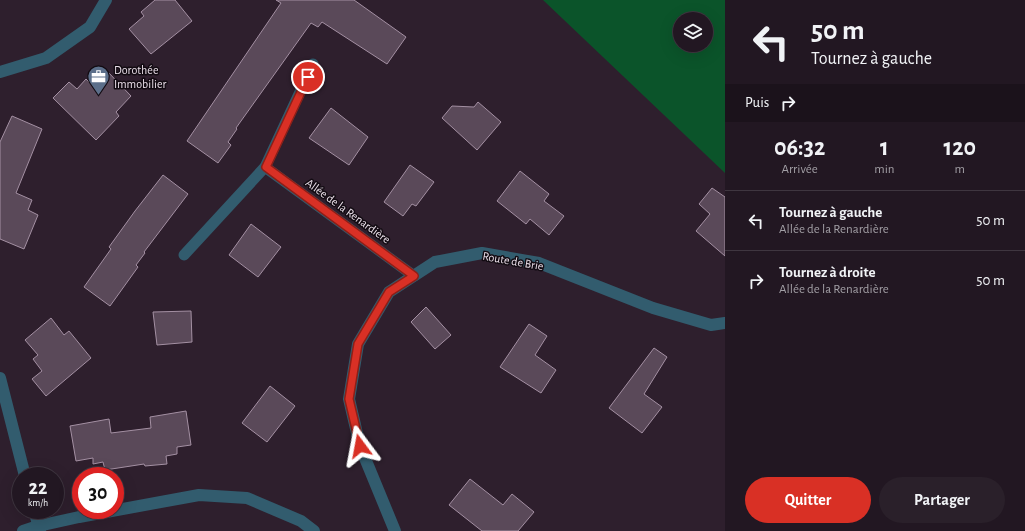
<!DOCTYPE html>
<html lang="fr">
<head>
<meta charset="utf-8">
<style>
  :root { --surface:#221722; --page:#2a202a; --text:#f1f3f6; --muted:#a29fa5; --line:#3f3640; --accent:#d93025 }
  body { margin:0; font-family:"Alegreya Sans",sans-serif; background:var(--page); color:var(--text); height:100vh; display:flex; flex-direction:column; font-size:15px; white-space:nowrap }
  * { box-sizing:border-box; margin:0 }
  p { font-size:13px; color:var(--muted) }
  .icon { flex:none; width:22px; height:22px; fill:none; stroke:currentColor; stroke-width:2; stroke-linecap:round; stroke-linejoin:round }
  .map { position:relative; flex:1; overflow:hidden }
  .drawer { display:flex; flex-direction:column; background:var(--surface); width:300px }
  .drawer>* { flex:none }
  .hud { background:#221722; color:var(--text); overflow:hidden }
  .tools { position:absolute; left:673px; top:12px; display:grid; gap:8px }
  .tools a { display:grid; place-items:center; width:40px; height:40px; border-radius:50%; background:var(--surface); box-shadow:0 4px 16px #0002,0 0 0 1px var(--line); font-size:20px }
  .speed { position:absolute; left:12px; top:467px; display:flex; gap:8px; font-size:20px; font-weight:700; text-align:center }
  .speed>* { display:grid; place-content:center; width:52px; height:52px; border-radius:50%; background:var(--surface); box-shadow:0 4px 16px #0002,0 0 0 1px var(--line); line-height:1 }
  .speed small { font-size:10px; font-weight:400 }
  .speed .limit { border:6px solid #d22; background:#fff; color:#111 }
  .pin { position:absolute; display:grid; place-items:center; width:34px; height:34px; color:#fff; margin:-17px; border:2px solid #fff; border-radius:50%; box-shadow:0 1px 4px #0007 }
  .me { position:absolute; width:44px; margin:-22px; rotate:347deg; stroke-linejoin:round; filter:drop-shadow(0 0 3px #0008) }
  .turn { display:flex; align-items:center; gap:14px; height:84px; padding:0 20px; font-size:18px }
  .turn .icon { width:52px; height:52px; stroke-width:2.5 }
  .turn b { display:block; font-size:28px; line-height:34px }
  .then { display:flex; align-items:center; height:38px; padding:0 20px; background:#0003; gap:8px; font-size:15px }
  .eta { display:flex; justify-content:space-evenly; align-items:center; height:68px; text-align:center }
  .eta b { font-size:24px; font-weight:600; line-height:28px }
  .cta { display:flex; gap:8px; margin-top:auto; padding:8px 20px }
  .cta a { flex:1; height:46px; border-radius:24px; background:var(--accent); color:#fff; font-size:16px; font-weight:600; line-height:46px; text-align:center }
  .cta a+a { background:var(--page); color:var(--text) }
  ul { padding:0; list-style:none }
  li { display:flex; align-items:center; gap:12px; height:60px; padding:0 20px; border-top:1px solid var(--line) }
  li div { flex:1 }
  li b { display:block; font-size:15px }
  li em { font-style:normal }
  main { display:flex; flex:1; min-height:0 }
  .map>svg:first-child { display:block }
  .green { fill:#0b542a; fill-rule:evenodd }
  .building { fill:#5a4959; stroke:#a490a3 }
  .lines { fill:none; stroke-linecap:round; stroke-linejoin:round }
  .lane { stroke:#325c6e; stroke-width:11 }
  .street { stroke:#325c6e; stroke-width:12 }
  .route-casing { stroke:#8d1f18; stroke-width:10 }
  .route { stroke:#d93025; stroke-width:7 }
  .labels { text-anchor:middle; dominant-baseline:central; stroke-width:3; stroke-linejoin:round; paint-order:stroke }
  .poi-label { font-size:12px; fill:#eadfe9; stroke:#120b12; text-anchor:start }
  .street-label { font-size:12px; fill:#eadfe9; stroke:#120b12 }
</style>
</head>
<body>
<main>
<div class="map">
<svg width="725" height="531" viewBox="0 0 725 531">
  <rect width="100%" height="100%" fill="#2e1f2d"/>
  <path class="green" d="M543 0H725V173ZM680 19H706V45H680Z"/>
  <g class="building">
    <path d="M155 0H175L192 21 151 54 129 29 144 16 141 12Z"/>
    <path d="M276 0H354L406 37 387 64 322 22 318 27 311 23 236 128 237 129 228 142 231 145 218 163 187 141 281 3Z"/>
    <path d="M108 72 131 96 116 112 119 116 96 140 53 98 69 82 77 89 86 79 93 86Z"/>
    <path d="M478 102 501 122 477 150 442 118 452 106 474 107Z"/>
    <path d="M331 108 368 137 349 165 309 138Z"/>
    <path d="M12 116 42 129 16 193 32 200 28 210 38 215 24 249 0 239V142Z"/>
    <path d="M410 165 434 182 416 206 412 204 403 216 384 202Z"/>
    <path d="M520 171 549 194 544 201 564 216 549 235 530 219 526 224 497 201Z"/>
    <path d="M163 175 188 194 144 252 145 253 136 265 138 267 110 306 84 287 111 249 109 247 135 211Z"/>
    <path d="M712 188 725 197V256L696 231 710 214 699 204Z"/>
    <path d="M251 224 281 247 258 277 229 255Z"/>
    <path d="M426 307 451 335 435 349 411 322Z"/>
    <path d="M191 311 192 342 157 345 153 312Z"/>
    <path d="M51 318 64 335 69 331 91 358 46 396 32 379 42 371 33 359 38 355 25 340Z"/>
    <path d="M529 324 547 336 535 355 556 370 541 393 500 367Z"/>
    <path d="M654 348 667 357 644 394 662 407 642 433 609 408Z"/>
    <path d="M270 386 295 406 267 442 242 423Z"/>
    <path d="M186 411 191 445 177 447V454L166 456 167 464 145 466 144 464 105 470 103 462 93 464V458L76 461 70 426 109 419 111 433 151 428 150 417Z"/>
    <path d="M470 479 503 505 512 494 534 512 518 531H482L449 505Z"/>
  </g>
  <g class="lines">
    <g class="lane">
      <path d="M265 167 414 276"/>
      <path d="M184 255 265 167 313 64"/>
    </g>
    <g class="street">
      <path d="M0 72 46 58 90 27 106 0"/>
      <path d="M0 378 25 476"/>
      <path d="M34 510 40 531"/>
      <path d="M23 531 38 526 79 517 199 495 247 498 301 521 314 531"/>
      <path d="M395 531 360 446 349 399 358 344 389 292 435 262 482 253 539 263 653 308 711 325 725 323"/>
    </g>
  </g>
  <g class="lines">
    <defs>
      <path id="route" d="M308 77 266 167 414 276 389 292 358 344 349 399 360 446"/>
    </defs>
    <use href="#route" class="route-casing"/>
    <use href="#route" class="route"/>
  </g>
  <defs>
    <symbol id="office-pin" viewBox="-11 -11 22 30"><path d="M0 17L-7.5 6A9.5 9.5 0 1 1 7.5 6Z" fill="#5c6f8a" stroke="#120b12"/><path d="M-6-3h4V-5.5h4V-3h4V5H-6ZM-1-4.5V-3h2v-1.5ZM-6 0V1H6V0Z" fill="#fff"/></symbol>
  </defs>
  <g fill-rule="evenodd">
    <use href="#office-pin" x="86" y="64" width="25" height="34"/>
  </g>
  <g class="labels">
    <g class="poi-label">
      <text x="114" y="70">Dorothée<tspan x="114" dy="14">Immobilier</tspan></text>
    </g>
    <g class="street-label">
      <text transform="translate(348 211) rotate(36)">Allée de la Renardière</text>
      <text transform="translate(513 261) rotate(10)">Route de Brie</text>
    </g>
  </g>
</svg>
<div class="tools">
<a><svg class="icon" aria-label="layers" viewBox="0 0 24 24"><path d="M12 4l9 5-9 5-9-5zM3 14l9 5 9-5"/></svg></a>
</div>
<div class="speed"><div>22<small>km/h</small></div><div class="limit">30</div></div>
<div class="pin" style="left:308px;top:77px;background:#d93025"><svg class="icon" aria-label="arrive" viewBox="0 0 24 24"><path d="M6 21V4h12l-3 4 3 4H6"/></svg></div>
<svg class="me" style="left:360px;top:446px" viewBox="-20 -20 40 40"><path d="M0-17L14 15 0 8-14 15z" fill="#d93025" stroke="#fff" stroke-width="4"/></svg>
</div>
<section class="drawer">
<div class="hud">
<div class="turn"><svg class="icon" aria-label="left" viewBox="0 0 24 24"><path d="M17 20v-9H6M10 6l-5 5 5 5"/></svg><div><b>50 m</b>Tournez à gauche</div></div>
<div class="then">Puis<svg class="icon" aria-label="right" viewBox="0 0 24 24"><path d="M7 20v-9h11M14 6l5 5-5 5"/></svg></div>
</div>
<div class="eta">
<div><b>06:32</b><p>Arrivée</p></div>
<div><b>1</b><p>min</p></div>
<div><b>120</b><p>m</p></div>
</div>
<ul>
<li><svg class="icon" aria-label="left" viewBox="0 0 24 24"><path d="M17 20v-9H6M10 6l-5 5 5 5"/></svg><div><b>Tournez à gauche</b><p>Allée de la Renardière</p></div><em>50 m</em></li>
<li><svg class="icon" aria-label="right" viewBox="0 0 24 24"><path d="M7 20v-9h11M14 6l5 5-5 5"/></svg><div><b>Tournez à droite</b><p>Allée de la Renardière</p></div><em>50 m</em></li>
</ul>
<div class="cta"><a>Quitter</a><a>Partager</a></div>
</section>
</main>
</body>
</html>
